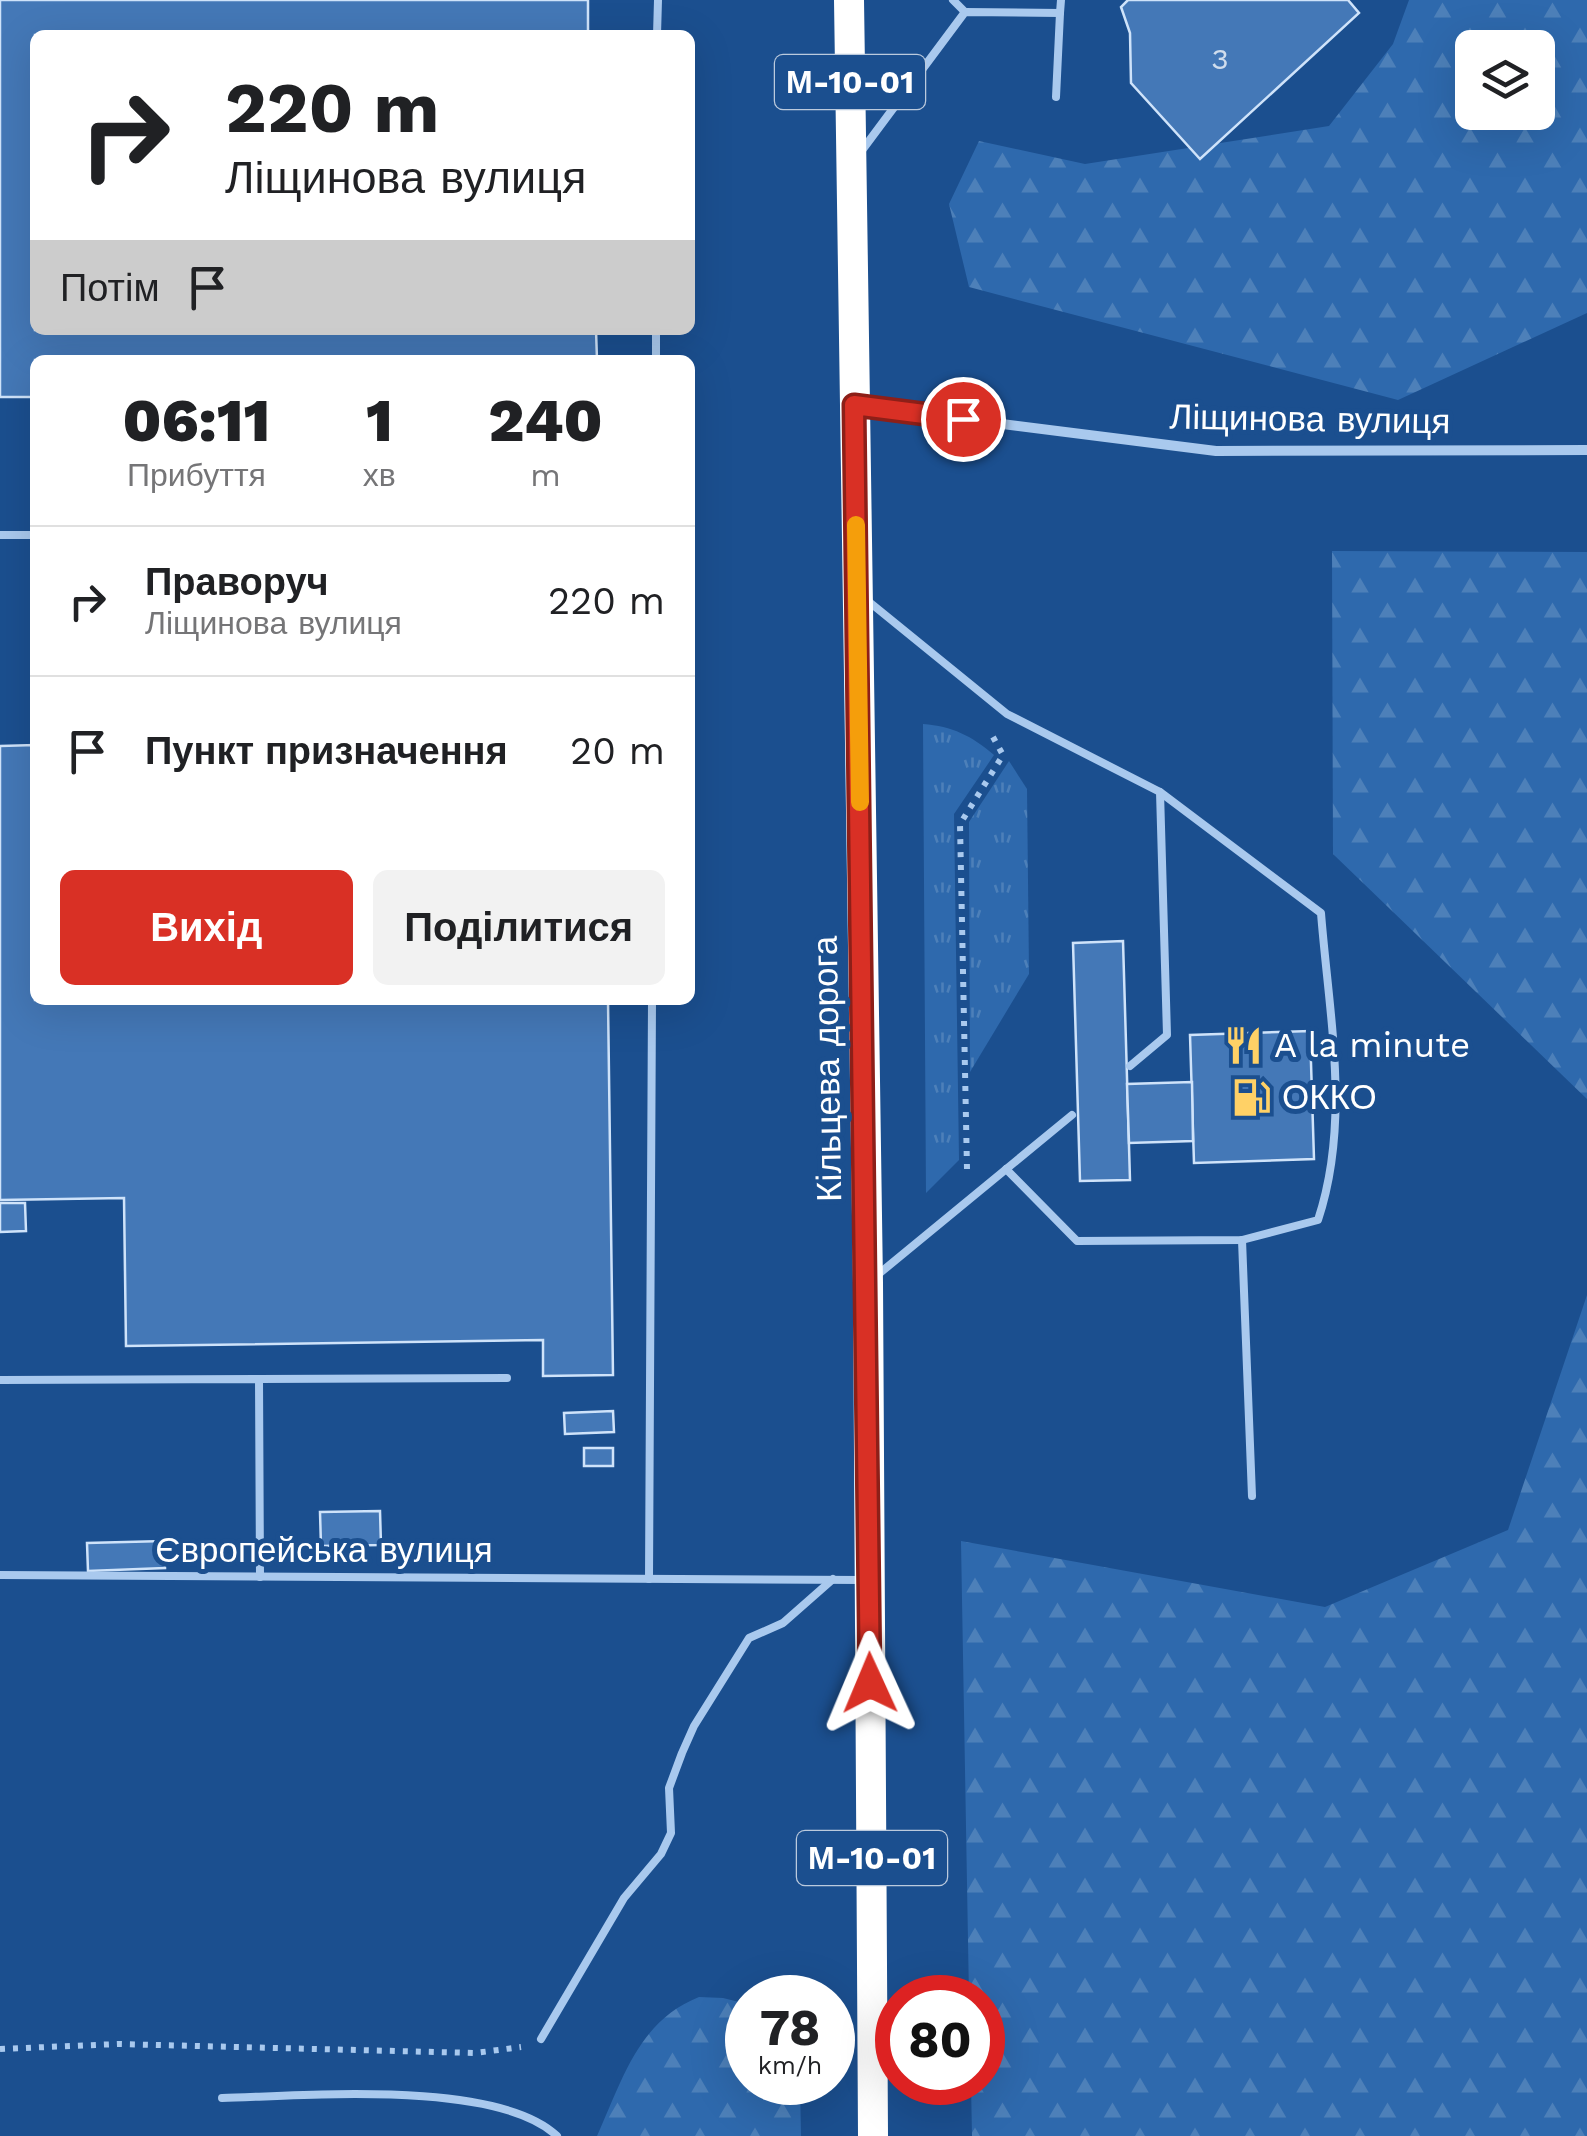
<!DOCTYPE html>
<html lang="uk">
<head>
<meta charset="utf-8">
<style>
  :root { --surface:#fff; --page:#f2f2f2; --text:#202124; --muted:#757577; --line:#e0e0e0; --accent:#d93025 }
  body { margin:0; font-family:"Work Sans",sans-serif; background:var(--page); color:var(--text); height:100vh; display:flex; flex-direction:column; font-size:38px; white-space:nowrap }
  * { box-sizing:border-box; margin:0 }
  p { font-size:32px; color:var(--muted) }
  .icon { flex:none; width:55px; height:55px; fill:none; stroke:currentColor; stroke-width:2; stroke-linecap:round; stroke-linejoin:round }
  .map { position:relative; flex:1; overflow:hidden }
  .side { position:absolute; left:30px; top:355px; width:665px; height:650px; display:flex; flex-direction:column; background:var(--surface); border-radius:15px; box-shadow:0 10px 40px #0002 }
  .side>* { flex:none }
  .top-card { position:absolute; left:30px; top:30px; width:665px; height:305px; border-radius:15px; box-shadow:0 10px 40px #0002; background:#fff; color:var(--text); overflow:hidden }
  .fabs { position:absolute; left:1455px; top:30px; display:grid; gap:20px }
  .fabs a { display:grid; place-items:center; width:100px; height:100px; border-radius:15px; background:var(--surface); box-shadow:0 10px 40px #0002; font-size:50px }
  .speed { position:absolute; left:725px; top:1975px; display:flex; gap:20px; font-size:50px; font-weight:700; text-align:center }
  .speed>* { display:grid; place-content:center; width:130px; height:130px; border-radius:50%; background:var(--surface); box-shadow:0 10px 40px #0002; line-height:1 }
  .speed small { font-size:25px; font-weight:400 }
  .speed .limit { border:15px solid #d22; background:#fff; color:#111 }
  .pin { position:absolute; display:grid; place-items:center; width:85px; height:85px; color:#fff; margin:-42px; border:5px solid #fff; border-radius:50%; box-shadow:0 2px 10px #0007 }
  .me { position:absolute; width:110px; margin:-55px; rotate:359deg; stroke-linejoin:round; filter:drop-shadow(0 0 8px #0008) }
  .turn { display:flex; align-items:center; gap:35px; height:210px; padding:0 30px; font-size:45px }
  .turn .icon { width:130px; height:130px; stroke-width:2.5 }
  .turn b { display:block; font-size:70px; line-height:85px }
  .then { display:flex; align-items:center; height:95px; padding:0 30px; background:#0003; gap:20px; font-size:38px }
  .eta { display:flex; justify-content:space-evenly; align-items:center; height:170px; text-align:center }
  .eta b { font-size:60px; font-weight:800; line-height:70px }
  .cta { display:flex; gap:20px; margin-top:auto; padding:20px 30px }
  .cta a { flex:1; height:115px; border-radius:15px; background:var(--accent); color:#fff; font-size:40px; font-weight:800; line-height:115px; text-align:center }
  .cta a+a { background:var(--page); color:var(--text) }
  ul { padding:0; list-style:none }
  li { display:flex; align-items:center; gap:30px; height:150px; padding:0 30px; border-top:2px solid var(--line) }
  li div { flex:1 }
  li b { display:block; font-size:38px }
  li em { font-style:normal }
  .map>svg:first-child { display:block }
  .grass { fill:url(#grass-tufts) }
  .forest { fill:url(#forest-firs); fill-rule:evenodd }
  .building { fill:#4478b7; stroke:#cfe3fa; stroke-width:2.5 }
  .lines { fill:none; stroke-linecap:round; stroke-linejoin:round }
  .path { stroke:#a9c9ee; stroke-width:6; stroke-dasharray:5 8; stroke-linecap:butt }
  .lane { stroke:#a9c9ee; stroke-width:8 }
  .street { stroke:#a9c9ee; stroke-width:10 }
  .highway { stroke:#fff; stroke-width:30 }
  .route-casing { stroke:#8d1f18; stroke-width:25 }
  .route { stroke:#d93025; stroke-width:18 }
  .slow { stroke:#f59e0b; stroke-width:18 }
  .labels { text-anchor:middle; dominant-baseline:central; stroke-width:10; stroke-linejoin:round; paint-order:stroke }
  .number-label { font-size:30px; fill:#d0dded }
  .shield { fill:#1b4f8f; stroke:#bbcadd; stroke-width:2.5 }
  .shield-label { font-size:32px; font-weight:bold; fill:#fff }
  .street-label { font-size:35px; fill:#fff; stroke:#1b4f8f }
  .poi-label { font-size:35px; fill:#fff; stroke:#1b4f8f; text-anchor:start }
</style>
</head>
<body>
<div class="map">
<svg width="1587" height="2136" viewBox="0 0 1587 2136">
  <defs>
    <pattern id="grass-tufts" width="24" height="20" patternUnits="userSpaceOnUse" patternTransform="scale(2.5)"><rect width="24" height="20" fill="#2e69ad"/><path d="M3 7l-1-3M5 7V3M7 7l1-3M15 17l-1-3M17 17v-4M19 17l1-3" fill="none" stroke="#4d80b9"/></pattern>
    <pattern id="forest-firs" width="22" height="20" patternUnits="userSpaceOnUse" patternTransform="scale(2.5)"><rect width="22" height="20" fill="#2e69ad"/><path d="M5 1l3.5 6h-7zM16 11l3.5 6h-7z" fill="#4d80b9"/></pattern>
  </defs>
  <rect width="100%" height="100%" fill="#1b4f8f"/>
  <g class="grass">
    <path d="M923 724C952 726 972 736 994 755L954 814 959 1160 926 1193Z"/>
    <path d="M1009 761 1027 789 1029 974 970 1072 969 822Z"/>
  </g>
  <g class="forest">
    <path d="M1409 0H1587V313L1398 400 969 287 949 204 979 141 1085 164 1329 126 1393 44ZM1472 48H1538V112H1472Z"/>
    <path d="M1332 551 1587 552V1099L1333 854Z"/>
    <path d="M1587 1295V2136H972L971 2083 982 2082V1998L969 1997 961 1541 1325 1607 1508 1530Z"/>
    <path d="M699 1997 723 1998 747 2004 748 2082 800 2083 801 2136H597C622 2081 638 2021 699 1997Z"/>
  </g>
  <g class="building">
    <path d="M0 0H588V35H35V330H596L597 360H35V397H0Z"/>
    <path d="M1128 0H1348L1359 13 1200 159 1131 83 1130 33 1121 7Z"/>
    <path d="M35 745V1000H608L613 1375 543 1376V1340L126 1346 124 1198 0 1200V746Z"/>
    <path d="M1123 941 1130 1180 1080 1181 1073 943Z"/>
    <path d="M1310 1031 1314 1159 1194 1163 1190 1035Z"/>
    <path d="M1192 1082 1193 1141 1129 1143 1127 1084Z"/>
    <path d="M0 1203H25L26 1231 0 1232Z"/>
    <path d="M613 1411 614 1432 565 1434 564 1413Z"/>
    <rect x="584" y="1448" width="29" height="18"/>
    <path d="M380 1511 381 1545 321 1546 320 1512Z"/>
    <path d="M164 1541 165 1568 88 1571 87 1543Z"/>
  </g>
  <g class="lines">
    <g class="path">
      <path d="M967 1169 960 824 1003 755 993 737"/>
      <path d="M0 2049 118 2044 475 2053 521 2047"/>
    </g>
    <g class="lane">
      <path d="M953 0 965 12"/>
      <path d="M657 35 658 0"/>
      <path d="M1056 97 1060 13"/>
      <path d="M860 153 965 12 1060 13 1061 0"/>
      <path d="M656 360V330"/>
      <path d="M0 535H35"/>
      <path d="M868 601 1007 714 1160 792 1167 1035 1130 1066"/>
      <path d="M1006 1169 1077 1241 1242 1240 1318 1220C1351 1121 1329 1015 1321 913L1160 792"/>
      <path d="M1242 1240 1252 1496"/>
      <path d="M875 1277 1072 1115"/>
      <path d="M259 1379 507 1378"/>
      <path d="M0 1380 259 1379 260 1577"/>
      <path d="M0 1575 864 1580"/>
      <path d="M649 1579 652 1000"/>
      <path d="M541 2039 624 1898 661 1854 671 1833 669 1788 682 1753 694 1726 749 1638 783 1623 833 1579"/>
      <path d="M222 2098C303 2096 497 2079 557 2136"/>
    </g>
    <path class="street" d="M860 406 1216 451 1587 450"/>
    <path class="highway" d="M849 0 868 1283 873 2136"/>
  </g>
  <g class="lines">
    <defs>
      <path id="route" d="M870 1683 854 405 963 419"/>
    </defs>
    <use href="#route" class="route-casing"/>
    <use href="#route" class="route"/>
    <path class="slow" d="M856 525 860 802"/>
  </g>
  <defs>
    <symbol id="restaurant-bare" viewBox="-9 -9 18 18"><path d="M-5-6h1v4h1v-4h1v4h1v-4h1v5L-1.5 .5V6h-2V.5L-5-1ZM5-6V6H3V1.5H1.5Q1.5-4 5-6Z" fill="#ffd166" stroke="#1b4f8f" stroke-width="2.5" paint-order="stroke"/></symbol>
    <symbol id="fuel-bare" viewBox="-9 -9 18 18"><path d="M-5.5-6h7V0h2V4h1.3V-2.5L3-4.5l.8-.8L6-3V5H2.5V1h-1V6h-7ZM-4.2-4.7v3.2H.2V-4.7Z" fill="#ffd166" stroke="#1b4f8f" stroke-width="2.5" paint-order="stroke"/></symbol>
  </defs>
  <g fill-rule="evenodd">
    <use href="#restaurant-bare" x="1216" y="1018" width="55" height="55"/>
    <use href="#fuel-bare" x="1224" y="1070" width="55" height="55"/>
  </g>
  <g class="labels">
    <g class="number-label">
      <text x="1220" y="58">3</text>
    </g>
    <g class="shield">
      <rect x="775" y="55" width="150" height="54" rx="8"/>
      <rect x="797" y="1831" width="150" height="54" rx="8"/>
    </g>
    <g class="shield-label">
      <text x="850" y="82">М-10-01</text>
      <text x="872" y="1858">М-10-01</text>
    </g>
    <g class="street-label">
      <text transform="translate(1310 419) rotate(1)">Ліщинова вулиця</text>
      <text transform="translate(827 1069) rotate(-91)">Кільцева дорога</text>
      <text x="324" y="1550">Європейська вулиця</text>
    </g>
    <g class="poi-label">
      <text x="1274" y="1045">A la minute</text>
      <text x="1282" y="1097">ОККО</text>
    </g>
  </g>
</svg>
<div class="fabs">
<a><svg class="icon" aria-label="layers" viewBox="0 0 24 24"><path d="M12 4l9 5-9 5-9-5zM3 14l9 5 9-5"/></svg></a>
</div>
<div class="speed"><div>78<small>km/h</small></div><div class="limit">80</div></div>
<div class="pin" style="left:963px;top:419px;background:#d93025"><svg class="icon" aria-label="arrive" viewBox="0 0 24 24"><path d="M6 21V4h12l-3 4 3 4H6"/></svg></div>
<svg class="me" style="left:870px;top:1683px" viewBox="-20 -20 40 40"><path d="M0-17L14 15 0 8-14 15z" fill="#d93025" stroke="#fff" stroke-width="4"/></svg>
<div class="top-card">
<div class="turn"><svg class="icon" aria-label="right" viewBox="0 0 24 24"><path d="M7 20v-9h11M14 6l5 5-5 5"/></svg><div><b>220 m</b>Ліщинова вулиця</div></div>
<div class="then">Потім<svg class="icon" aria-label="arrive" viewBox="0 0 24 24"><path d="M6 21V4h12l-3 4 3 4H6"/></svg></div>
</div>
<section class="side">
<div class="eta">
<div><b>06:11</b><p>Прибуття</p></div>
<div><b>1</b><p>хв</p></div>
<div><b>240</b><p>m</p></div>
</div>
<ul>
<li><svg class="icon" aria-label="right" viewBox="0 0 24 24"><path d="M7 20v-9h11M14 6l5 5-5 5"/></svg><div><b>Праворуч</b><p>Ліщинова вулиця</p></div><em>220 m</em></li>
<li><svg class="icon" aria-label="arrive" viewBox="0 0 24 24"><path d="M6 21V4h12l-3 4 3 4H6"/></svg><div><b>Пункт призначення</b></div><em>20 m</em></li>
</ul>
<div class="cta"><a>Вихід</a><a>Поділитися</a></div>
</section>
</div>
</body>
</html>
